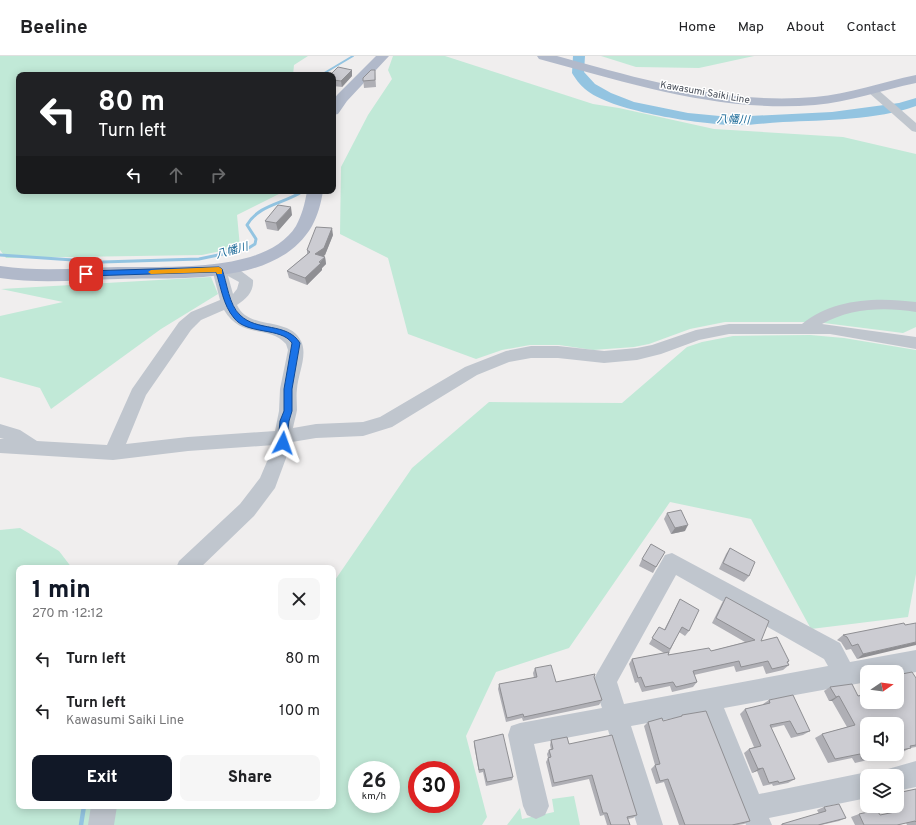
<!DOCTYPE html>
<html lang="en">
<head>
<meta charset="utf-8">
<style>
  :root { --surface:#fff; --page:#f6f6f6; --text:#202124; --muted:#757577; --line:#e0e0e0; --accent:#111827 }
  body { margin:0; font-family:Overpass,"Noto Sans JP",sans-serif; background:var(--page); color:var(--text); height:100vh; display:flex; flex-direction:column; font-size:15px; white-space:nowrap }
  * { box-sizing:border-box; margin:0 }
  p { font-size:13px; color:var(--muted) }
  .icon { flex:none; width:22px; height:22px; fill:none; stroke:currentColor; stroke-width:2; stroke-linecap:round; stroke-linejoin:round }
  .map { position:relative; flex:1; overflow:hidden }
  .sheet { position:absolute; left:16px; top:509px; width:320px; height:244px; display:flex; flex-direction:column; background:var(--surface); border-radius:8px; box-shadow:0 2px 10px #0003 }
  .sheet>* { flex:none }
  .banner { position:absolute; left:16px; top:16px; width:320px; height:122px; border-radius:8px; box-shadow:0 2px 10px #0003; background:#202124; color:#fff; overflow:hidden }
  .needle { width:26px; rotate:77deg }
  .tools { position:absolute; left:860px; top:609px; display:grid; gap:8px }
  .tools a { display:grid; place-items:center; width:44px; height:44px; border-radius:8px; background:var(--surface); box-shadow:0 2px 10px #0003; font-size:20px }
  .speed { position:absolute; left:348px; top:705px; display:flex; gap:8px; font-size:20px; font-weight:700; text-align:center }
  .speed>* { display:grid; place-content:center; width:52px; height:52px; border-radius:50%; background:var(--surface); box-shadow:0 2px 10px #0003; line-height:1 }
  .speed small { font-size:10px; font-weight:400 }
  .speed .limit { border:6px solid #d22; background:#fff; color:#111 }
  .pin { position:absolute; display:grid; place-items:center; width:34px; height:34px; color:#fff; margin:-17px; border-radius:8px; box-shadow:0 2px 6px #0006 }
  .me { position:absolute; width:44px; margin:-22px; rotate:4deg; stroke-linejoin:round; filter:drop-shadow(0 0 3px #0008) }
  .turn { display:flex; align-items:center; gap:14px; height:84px; padding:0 16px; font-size:18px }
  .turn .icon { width:52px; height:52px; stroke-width:2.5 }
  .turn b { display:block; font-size:28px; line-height:34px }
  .lanes { display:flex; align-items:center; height:38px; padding:0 16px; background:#0003; justify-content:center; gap:20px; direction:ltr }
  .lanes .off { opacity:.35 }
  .round { display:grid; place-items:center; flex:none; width:42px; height:42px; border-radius:8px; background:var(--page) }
  .headline { display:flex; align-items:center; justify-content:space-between; height:68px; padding:0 16px }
  h1 { font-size:24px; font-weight:800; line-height:30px; color:var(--accent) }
  .button { display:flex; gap:8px; margin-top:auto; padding:8px 16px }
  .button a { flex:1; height:46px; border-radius:8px; background:var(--accent); color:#fff; font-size:16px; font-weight:800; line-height:46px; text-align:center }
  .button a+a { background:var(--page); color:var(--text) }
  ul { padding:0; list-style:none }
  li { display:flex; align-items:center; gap:12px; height:52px; padding:0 16px }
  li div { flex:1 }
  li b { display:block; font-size:15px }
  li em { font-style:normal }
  header { display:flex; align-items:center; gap:24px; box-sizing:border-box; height:56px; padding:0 20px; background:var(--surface); border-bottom:1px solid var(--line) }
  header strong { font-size:19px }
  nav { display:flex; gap:22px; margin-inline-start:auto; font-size:14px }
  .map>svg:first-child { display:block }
  .green { fill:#c1e9d7; fill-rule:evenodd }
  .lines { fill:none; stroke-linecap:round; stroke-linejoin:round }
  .stream-far2 { stroke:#93c4e1; stroke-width:2 }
  .stream-far1 { stroke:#93c4e1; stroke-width:3 }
  .stream { stroke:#93c4e1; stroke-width:4.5 }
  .river { fill:#93c4e1; fill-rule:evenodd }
  .minor { fill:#c0c6ce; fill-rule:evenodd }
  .major { fill:#b1b9ca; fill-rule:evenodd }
  .wall { fill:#afafb5 }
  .shaded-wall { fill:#8f8f93 }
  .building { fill:#ccccd2; stroke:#8f8f93 }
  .route { fill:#1a73e8; stroke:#114b97 }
  .slow { fill:#f59e0b }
  .labels { text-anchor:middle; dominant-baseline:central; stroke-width:3; stroke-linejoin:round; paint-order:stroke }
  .far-street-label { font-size:10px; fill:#484e59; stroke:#fff }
  .far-water-label { font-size:11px; font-style:italic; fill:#1c6a98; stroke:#fff }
</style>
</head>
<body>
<header>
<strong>Beeline</strong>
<nav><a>Home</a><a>Map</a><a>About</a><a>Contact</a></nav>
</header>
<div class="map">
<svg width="916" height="769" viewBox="0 0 916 769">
  <rect width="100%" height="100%" fill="#f0eeee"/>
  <g class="green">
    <path d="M0 0H308L294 9 293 19H19V135H285L237 159 240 191 202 199 6 202 0 194Z"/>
    <path d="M393 0H445L593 48 619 52 714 73 843 81 916 98V271L903 277 816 266H725L690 273 649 288 634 291 593 294 559 289H530L502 294 476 303 408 278 388 202 340 178 341 111 368 59 392 23 388 14Z"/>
    <path d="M601 0H754L699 12 636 11Z"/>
    <path d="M211 221 218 238 161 273 51 353 40 332 0 321V260L63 246 1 233Z"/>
    <path d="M810 279 844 282 916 294V518L908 561 811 573 751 463 670 446 569 592 496 616 466 680 487 761 482 769H0V474L20 472 59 495 72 512H19V750H333V527L412 412 489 346 622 347 687 291 702 286 733 280ZM357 714H391V748H357ZM417 714H451V748H417Z"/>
    <path d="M574 740 580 769H507L520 752 522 763 554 756 552 743Z"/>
  </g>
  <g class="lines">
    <path class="stream-far2" d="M321 19 353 0"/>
    <path class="stream-far1" d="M0 199 102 206 199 203 247 193 255 188 256 183 247 169C259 148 284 148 303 135"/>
    <path class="stream" d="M81 769 84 750"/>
    <path class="river" d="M573 0H585L584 16 595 28 611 37 634 46 688 57 730 61 832 56 899 47 916 42V50C877 64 825 64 783 66 765 67 747 70 729 69 695 67 610 55 585 33 580 29 575 22 572 17Z"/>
    <g class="minor">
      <path d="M872 31 876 32 916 67V76L912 75 868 36 867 34Z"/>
      <path d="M219 208 241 215 253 224C254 236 246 243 237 249 249 275 289 260 301 285 308 299 298 318 297 333 296 340 297 347 297 354 296 360 294 366 293 372L316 368 363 366 380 361 465 311 506 295 531 290H558L604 295 637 292 652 289 696 274 729 268H802C833 242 878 241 916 246V256C884 251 851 252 822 268L916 281V293L830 278H729L699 284 661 298 637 304 604 307 558 302H531L509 306 477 319 392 371 363 380 316 382 292 386 275 432 254 460 200 512H176L179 505 240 448 260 422 274 389 188 395 113 404 0 397V383H4L0 382V368L20 374 37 385 107 389 132 333 179 266 191 256 220 244 212 213 214 210ZM228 220 239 226 237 233 233 238ZM224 254C241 283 269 269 286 288L288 294 280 333 279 355 275 375 188 381 126 388 146 339 191 274 201 264Z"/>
      <path d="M672 497 840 587 850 606 916 594V616L897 620V616H867V626L724 652 759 738 867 716 876 720H867V742L769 762 772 769H746L702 657 631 670 663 769H637L608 674 534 688 549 750 545 759 536 763 527 759 523 750 508 679 511 670 520 667 602 652 593 625 597 617 665 499ZM676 519 824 603 828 610 624 648 617 626Z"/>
      <path d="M916 705V731L897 735V720H885L888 713Z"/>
      <path d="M91 750H117L114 769H88Z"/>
    </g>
    <g class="major">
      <path d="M376 0H389L347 45 338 58 333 59V45L337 39Z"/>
      <path d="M537 0H557C641 23 727 49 815 41 850 38 882 26 916 19V27C882 34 850 46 815 49 721 57 628 27 539 3Z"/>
      <path d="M307 135H323C321 147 318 159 312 170 277 231 178 221 118 223 79 224 39 228 0 222V210C40 216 79 212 118 211 168 210 266 218 296 170 302 159 305 147 307 135Z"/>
    </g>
  </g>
  <g class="wall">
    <path d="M375 14 376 31 364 32 363 22Z"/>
    <path d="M333 19 352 20 342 31 333 30Z"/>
    <path d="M292 159 278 175 267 173 265 165Z"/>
    <path d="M333 179 325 199 323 200 325 201 326 208 322 212V214L307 229 289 222 287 215 307 198V194Z"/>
    <path d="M667 457 685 475 671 478 664 463Z"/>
    <path d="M730 492 749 520 744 526 719 513 726 498Z"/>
    <path d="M661 502 653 517 639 510 642 503Z"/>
    <path d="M726 541 761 585 789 605 788 607 789 609 783 614 766 618 763 610 736 616 734 610 694 619 697 626 693 631 672 636 670 630 642 636 638 626 635 627 629 608 632 603 664 597 649 588 659 571 664 574 680 543 689 575 685 580 679 576 668 599 711 595 745 586 712 567 722 547Z"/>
    <path d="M905 569 857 603 851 593 846 594 841 586 837 584 843 579Z"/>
    <path d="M535 612 556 626 594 621 602 644 599 649 523 665 522 662 506 666 498 633 499 628 534 622 533 617Z"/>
    <path d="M897 619 916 622V691L910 692 903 696 897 697V668L867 698H893L855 707 852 702 828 707 815 682 822 678 847 671 832 645H829L824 635 830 631 858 640 897 646Z"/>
    <path d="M769 644 810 675 803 679 791 682 784 669 771 672 795 723 788 727 773 730 772 728 763 730 757 715 752 717 744 697 749 693 754 691 740 658 745 653 763 649V648Z"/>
    <path d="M682 659 750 765 744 768 738 769H679L664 726 656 728 651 713 655 709 644 670 648 666 663 665 680 661Z"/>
    <path d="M551 684 569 688 637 759 633 762 628 763 630 769H607L604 759 600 760 589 723 552 731 546 706 548 702 547 698 549 694H551L550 689Z"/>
    <path d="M474 685 513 721 512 724 486 730 483 716 479 717 474 689Z"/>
    <path d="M916 733V769H907L906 767 899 769H855L851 761 859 758 880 759 891 757 888 750H897V737Z"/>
    <path d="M824 751 846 762 839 765 821 769H780L819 758 817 754Z"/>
  </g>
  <g class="shaded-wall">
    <path d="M352 14V20L342 31 341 25Z"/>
    <path d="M291 151 292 159 278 175 276 167Z"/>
    <path d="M332 172 333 179 325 199 317 205 315 198Z"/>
    <path d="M325 201 326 208 322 212V214L307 229 305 222Z"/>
    <path d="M688 469 685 475 671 478 675 472Z"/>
    <path d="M916 586V589L857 603 863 598Z"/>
    <path d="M839 640 832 645H829L836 641Z"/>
    <path d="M763 712 757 715 752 717 758 713Z"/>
  </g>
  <g class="building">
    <path d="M338 11 352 14 341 25 333 24V19H330Z"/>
    <path d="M371 14H375V24L363 25V22Z"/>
    <path d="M278 149 291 151 276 167 265 165Z"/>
    <path d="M316 171 332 172 324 192 315 198 325 201 319 206 321 207 305 222 287 215 310 196 307 194Z"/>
    <path d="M681 454 688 469 675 472 667 457Z"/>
    <path d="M651 488 665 496 656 511 642 503Z"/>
    <path d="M730 492 755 506 749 520 723 507Z"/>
    <path d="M726 541 769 565 761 585 777 581 789 605 787 606 789 609 772 613 768 605 741 611 739 605 693 615 697 626 676 631 673 626 645 631 641 621 638 622 632 603 669 596 668 599 709 592 711 595 755 584 716 562Z"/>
    <path d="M680 543 699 554 689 575 682 571 670 593 652 582 659 571 665 574Z"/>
    <path d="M904 567 905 569 916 567V586L863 598 858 588 852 590 847 581 843 579Z"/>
    <path d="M551 609 556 626 595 618 594 621 602 644 524 661 523 658 507 662 499 628 537 621 535 612Z"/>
    <path d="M912 616 916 622V689L910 690 911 692 897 695V668H867V698H884L862 703 860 698 835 703 822 678 855 669 839 640 836 641 830 631 852 628 858 640 867 638V646H897V632L902 631 897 622V619Z"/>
    <path d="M793 639 810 675 797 678 790 665 770 669 795 723 779 727 778 725 769 727 763 712 758 713 749 693 761 690 745 653 770 647 769 644Z"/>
    <path d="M706 655 750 765 732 769H685L668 723 660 725 655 709 660 708 648 666 662 662 663 665 682 660V659Z"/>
    <path d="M503 678 513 721 487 726 484 713 479 714 474 685Z"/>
    <path d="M612 679 637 759 627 761 630 769H611L607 757H603L592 719 554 727 548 702 551 701 549 694 553 693 551 684 567 681 569 688Z"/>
    <path d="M916 733V766L915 765 897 769H864L859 758 877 754 880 759 900 755 897 749V737Z"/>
    <path d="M839 748 846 762 818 769H782V768L826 755 824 751Z"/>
  </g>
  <path class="route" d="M219 211 222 213C227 227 229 249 240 259 257 276 287 266 300 287L292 333V355L289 365 286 389 283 390 278 387 280 365 284 355V333L292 287C281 271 247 279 234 262 223 249 221 231 216 216L86 220 83 218 86 215Z"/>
  <path class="slow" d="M219 211 222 213V218H217L216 216 151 218 148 216 151 214Z"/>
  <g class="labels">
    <g class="far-street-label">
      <text transform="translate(705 37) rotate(10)">Kawasumi Saiki Line</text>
    </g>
    <g class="far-water-label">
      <text transform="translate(733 64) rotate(2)">八幡川</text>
      <text transform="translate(232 195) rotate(-15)">八幡川</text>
    </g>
  </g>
</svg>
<div class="tools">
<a><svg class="needle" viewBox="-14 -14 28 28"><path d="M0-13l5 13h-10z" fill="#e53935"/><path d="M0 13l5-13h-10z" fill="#757577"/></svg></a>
<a><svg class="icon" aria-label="sound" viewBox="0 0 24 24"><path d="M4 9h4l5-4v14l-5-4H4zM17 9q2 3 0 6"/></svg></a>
<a><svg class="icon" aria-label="layers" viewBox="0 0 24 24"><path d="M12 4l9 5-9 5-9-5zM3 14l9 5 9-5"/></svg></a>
</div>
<div class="speed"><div>26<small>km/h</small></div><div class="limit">30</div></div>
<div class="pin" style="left:86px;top:218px;background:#d93025"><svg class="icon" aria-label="arrive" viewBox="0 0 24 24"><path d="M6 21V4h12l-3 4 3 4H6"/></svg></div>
<svg class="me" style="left:283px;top:387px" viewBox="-20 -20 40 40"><path d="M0-17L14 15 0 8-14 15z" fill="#1a73e8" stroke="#fff" stroke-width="4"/></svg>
<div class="banner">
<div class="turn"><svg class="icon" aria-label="left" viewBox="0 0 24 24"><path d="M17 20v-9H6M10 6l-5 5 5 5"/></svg><div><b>80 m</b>Turn left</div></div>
<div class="lanes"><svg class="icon" aria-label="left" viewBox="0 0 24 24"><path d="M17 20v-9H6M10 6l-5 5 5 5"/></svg><svg class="icon off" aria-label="ahead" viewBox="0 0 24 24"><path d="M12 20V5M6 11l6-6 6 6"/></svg><svg class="icon off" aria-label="right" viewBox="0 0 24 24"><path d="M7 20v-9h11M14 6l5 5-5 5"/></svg></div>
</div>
<section class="sheet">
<div class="headline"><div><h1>1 min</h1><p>270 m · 12:12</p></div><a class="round"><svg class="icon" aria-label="close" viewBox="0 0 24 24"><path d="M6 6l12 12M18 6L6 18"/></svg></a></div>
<ul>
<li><svg class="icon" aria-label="left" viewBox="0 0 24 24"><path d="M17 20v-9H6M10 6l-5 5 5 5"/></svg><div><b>Turn left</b></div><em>80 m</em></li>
<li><svg class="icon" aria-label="left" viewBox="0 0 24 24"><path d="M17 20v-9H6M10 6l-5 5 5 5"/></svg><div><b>Turn left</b><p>Kawasumi Saiki Line</p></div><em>100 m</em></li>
</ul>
<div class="button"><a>Exit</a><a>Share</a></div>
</section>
</div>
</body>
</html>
